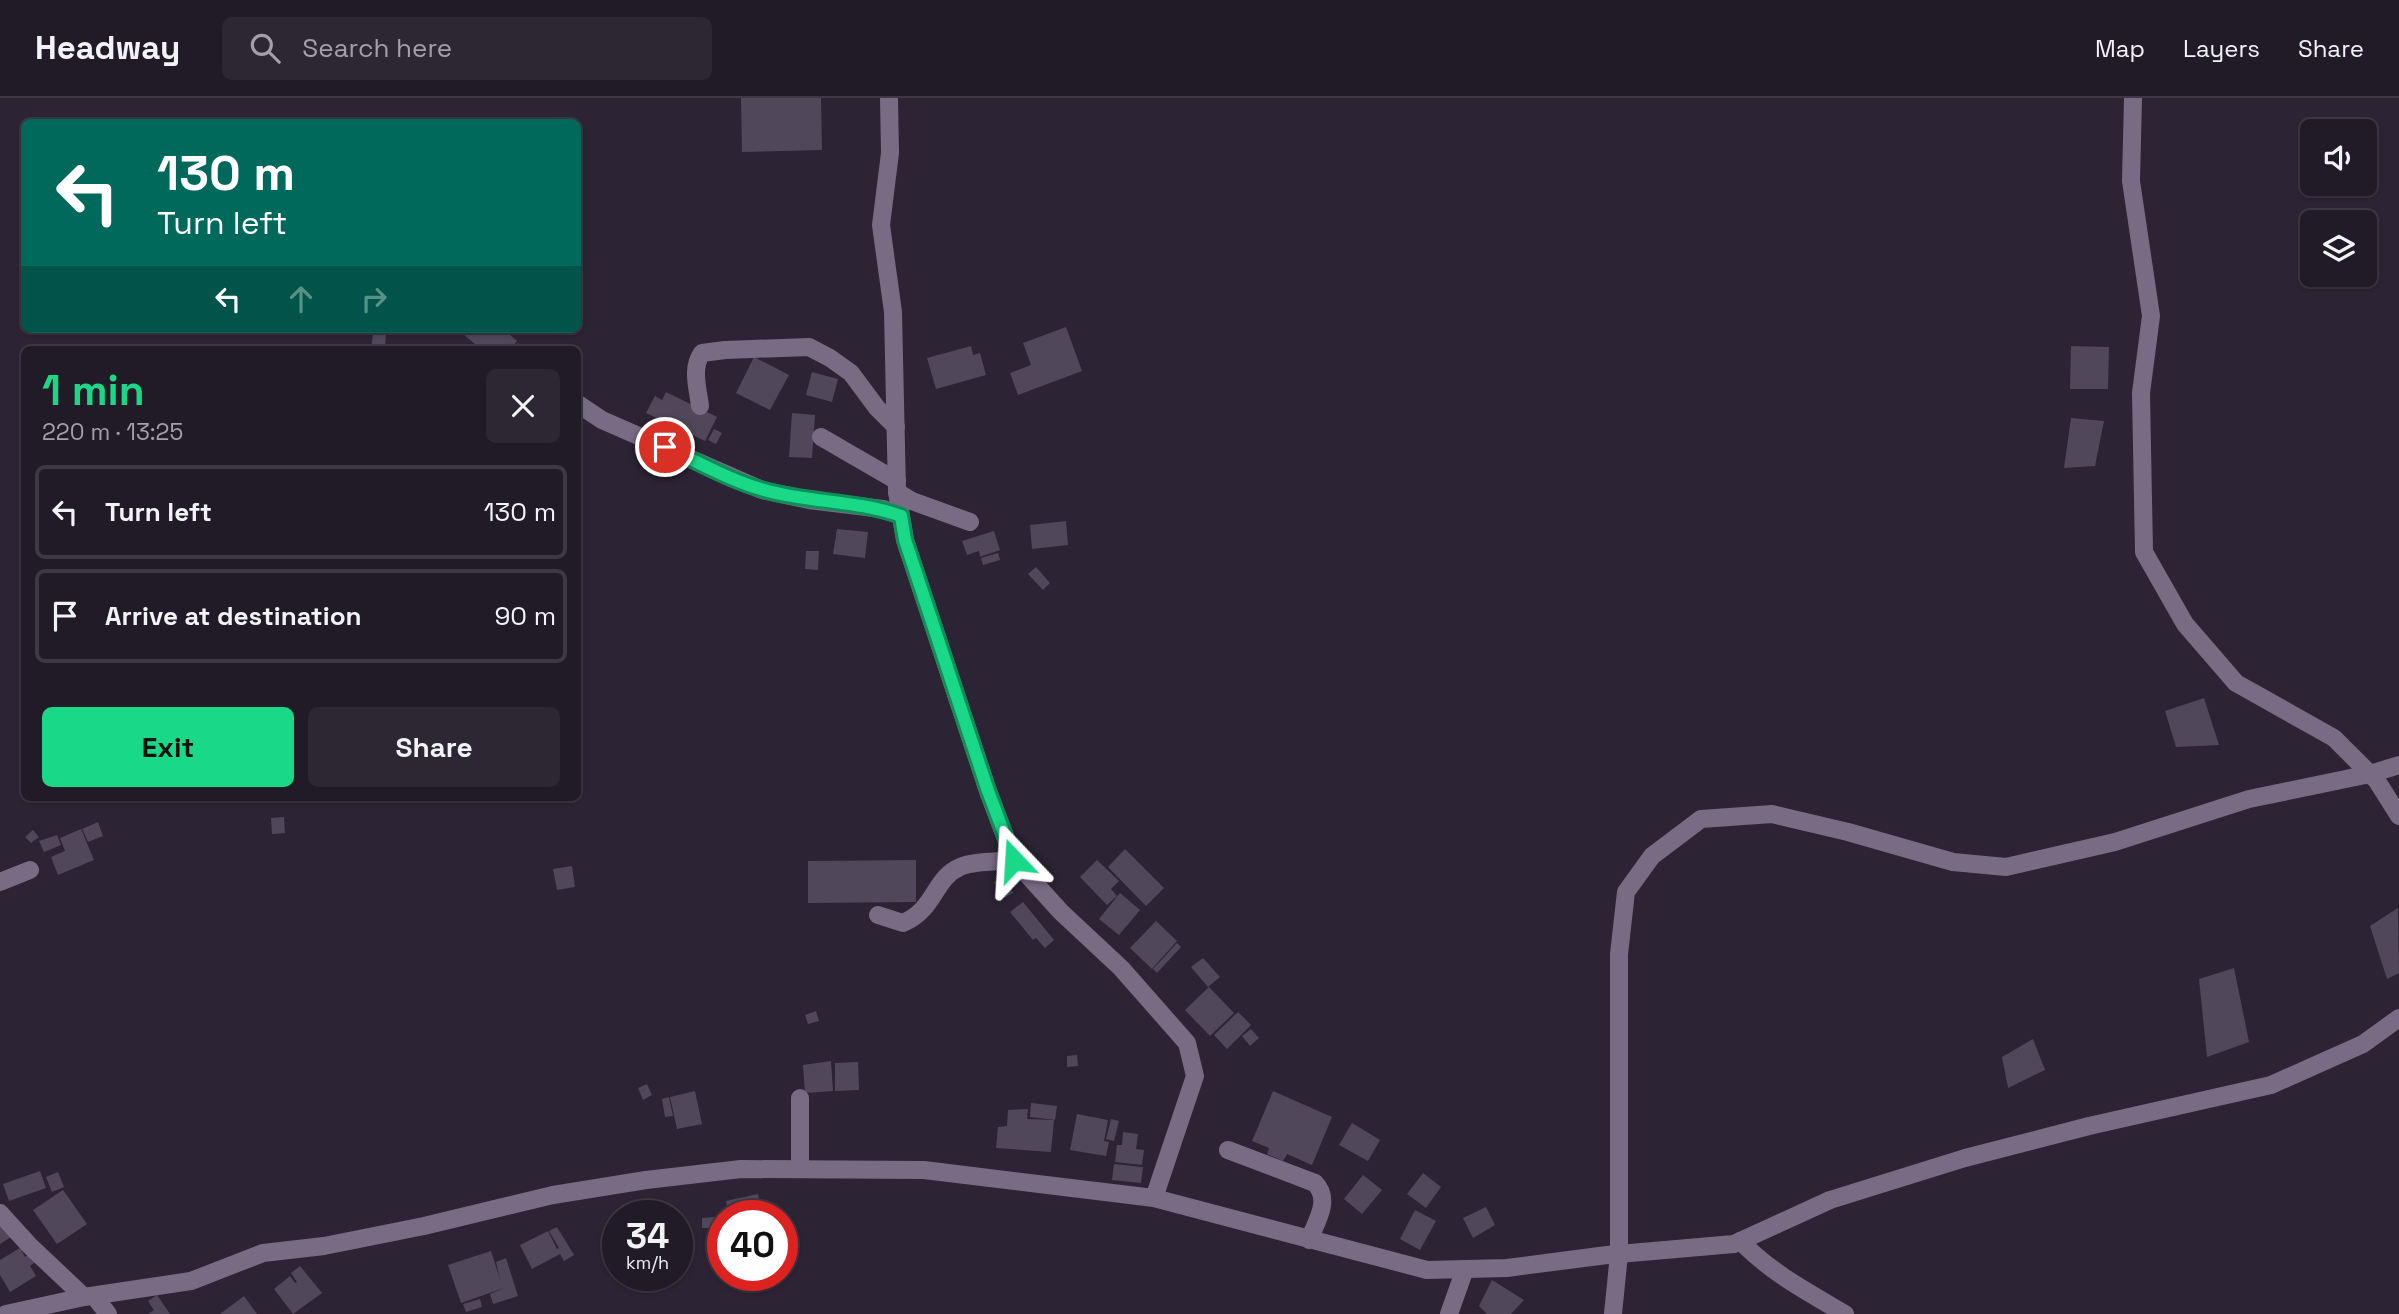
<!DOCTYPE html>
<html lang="en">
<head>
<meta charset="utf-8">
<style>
  :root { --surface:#211a27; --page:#2d2733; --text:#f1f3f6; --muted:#a2a1a7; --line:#3e3844; --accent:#19d989 }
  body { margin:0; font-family:"Space Grotesk",sans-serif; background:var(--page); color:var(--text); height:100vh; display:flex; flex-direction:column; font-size:26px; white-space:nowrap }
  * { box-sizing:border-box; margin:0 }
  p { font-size:23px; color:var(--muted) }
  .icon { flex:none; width:38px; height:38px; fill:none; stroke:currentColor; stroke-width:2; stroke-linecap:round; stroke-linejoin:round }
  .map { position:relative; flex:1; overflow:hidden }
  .details { position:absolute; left:21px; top:248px; width:560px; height:455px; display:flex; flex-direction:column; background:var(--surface); border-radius:10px; box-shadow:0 2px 5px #0004,0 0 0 2px var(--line) }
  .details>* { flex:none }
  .hud { position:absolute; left:21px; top:21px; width:560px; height:214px; border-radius:10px; box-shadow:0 2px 5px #0004,0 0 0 2px var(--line); background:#00695c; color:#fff; overflow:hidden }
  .controls { position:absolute; left:2300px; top:21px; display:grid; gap:14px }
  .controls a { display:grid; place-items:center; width:77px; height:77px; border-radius:10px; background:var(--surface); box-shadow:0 2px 5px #0004,0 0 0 2px var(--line); font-size:35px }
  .speed { position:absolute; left:602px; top:1102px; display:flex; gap:14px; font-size:35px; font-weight:700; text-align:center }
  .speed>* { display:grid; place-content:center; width:91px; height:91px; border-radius:50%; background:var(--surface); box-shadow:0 2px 5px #0004,0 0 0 2px var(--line); line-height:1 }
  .speed small { font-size:18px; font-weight:400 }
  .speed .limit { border:10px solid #d22; background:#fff; color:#111 }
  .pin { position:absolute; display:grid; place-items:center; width:60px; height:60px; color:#fff; margin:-30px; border:4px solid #fff; border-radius:50%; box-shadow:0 2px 7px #0007 }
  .me { position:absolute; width:77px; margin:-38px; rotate:340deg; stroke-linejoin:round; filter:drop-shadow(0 0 5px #0008) }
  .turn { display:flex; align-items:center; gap:24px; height:147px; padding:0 21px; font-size:32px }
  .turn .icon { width:91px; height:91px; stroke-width:2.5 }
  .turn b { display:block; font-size:49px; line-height:60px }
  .lanes { display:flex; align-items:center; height:66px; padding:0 21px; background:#0003; justify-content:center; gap:35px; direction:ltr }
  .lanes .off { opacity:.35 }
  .round { display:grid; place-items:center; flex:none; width:74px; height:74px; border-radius:10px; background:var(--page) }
  .overview { display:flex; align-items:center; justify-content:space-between; height:119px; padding:0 21px }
  h1 { font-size:42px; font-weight:700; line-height:52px; color:var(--accent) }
  .button { display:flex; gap:14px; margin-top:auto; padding:14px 21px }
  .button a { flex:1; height:80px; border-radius:10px; background:var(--accent); color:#111; font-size:28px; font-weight:700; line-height:80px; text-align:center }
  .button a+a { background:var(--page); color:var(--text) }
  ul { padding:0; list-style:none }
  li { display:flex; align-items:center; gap:21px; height:94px; margin:0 14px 10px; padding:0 7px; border:4px solid var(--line); border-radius:10px }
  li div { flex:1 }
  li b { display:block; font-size:26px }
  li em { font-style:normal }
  header { display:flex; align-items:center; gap:42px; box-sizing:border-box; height:98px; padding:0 35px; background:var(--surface); border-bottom:2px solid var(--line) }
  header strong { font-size:33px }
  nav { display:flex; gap:38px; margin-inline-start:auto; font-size:24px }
  .search { width:490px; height:63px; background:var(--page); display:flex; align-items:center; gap:18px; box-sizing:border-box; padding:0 24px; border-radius:10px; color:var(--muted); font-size:26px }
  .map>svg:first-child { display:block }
  .building { fill:#51475a }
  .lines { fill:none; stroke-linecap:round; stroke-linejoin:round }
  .minor { stroke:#786c85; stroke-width:18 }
  .route-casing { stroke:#108d59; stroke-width:18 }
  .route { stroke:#19d989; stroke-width:12 }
</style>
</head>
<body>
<header>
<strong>Headway</strong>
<div class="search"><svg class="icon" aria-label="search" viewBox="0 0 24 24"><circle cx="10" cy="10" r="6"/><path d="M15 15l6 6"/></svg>Search here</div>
<nav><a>Map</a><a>Layers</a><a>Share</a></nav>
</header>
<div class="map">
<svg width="2399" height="1216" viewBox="0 0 2399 1216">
  <rect width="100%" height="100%" fill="#2c2334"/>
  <g class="building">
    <path d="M741 0H821L822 52 742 54Z"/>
    <path d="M1066 229 1082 273 1018 297 1010 275 1031 267 1023 245Z"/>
    <path d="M457 231H503L517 243 510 252H482Z"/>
    <path d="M373 235 386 236 385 249 395 250V252H371Z"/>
    <path d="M518 245 526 252H512Z"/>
    <path d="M971 248 973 257 980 255 986 277 936 291 927 260Z"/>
    <path d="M2071 248 2109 249 2108 291H2070Z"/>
    <path d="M754 259 789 277 770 312 736 295Z"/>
    <path d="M812 274 838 281 832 304 806 297Z"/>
    <path d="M666 294 717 319 705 343 646 315 655 298 662 302Z"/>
    <path d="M792 315 815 317 812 360 789 359Z"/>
    <path d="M2071 320 2104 323 2095 368 2064 370Z"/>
    <path d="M714 331 722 335 716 346 708 342Z"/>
    <path d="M1066 423 1068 447 1032 451 1030 427Z"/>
    <path d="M837 431 868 434 865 460 833 456Z"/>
    <path d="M994 433 1000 452 980 459 979 453 967 457 962 443Z"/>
    <path d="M806 453H819L818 472 805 471Z"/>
    <path d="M998 455 1000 462 983 467 981 460Z"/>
    <path d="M1036 469 1050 485 1043 492 1028 476Z"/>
    <path d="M2204 600 2219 647 2176 649 2165 613Z"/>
    <path d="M284 719 285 735 272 736 271 720Z"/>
    <path d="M98 724 103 738 88 744 82 731Z"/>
    <path d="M81 731 94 762 58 777 51 759 65 753 60 740Z"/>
    <path d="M33 732 39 739 31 745 25 739Z"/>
    <path d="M57 737 61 747 44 754 39 743Z"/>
    <path d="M1125 751 1164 790 1146 808 1108 769Z"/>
    <path d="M916 762V804L808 805V763Z"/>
    <path d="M1097 762 1119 783 1111 791 1117 798 1107 807 1080 779Z"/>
    <path d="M572 768 575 789 557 792 553 771Z"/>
    <path d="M1005 779 1013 795 1002 801 994 784Z"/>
    <path d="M1120 795 1140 812 1119 837 1099 821Z"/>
    <path d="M1023 804 1054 842 1045 850 1036 840 1033 842 1010 814Z"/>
    <path d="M2398 810 2399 875 2387 881 2370 828Z"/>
    <path d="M1156 823 1177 843 1152 871 1130 850Z"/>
    <path d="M1177 845 1181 849 1157 875 1153 871Z"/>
    <path d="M1203 860 1220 879 1208 889 1191 869Z"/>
    <path d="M2234 870 2249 944 2207 959 2199 881Z"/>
    <path d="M1209 889 1234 915 1210 938 1185 912Z"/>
    <path d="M816 913 819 923 808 926 805 917Z"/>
    <path d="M1238 914 1251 927 1227 951 1214 937Z"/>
    <path d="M1251 931 1259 940 1250 948 1242 938Z"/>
    <path d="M2033 941 2045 972 2008 990 2002 959Z"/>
    <path d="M1077 957 1078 968 1067 969V958Z"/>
    <path d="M831 963 833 993 805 995 803 967Z"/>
    <path d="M858 964 859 992 835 993V965Z"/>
    <path d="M647 986 652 997 643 1002 638 990Z"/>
    <path d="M695 993 702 1026 677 1031 670 999Z"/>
    <path d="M1273 993 1332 1019 1312 1067 1287 1056 1283 1063 1267 1056 1269 1050 1252 1043Z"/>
    <path d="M669 999 673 1018 665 1019 662 1001Z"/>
    <path d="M1031 1005 1057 1008 1055 1022 1030 1019Z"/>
    <path d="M1028 1011 1027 1021 1054 1022 1051 1054 996 1050 998 1029 1007 1028 1008 1012Z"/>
    <path d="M1077 1016 1108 1022 1104 1043 1109 1044 1106 1058 1070 1052Z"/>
    <path d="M1111 1021 1119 1023 1114 1043 1106 1041Z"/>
    <path d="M1352 1025 1380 1042 1368 1063 1339 1047Z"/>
    <path d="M1123 1034 1138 1036 1136 1051 1144 1052 1142 1067 1115 1064 1117 1047H1122Z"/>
    <path d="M1114 1066 1143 1069 1141 1085 1112 1082Z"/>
    <path d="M40 1073 46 1090 9 1103 3 1086Z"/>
    <path d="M58 1074 64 1089 52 1094 46 1079Z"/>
    <path d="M1423 1075 1441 1089 1426 1110 1407 1096Z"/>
    <path d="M1363 1077 1382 1092 1362 1116 1344 1101Z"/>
    <path d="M63 1092 87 1126 57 1146 33 1112Z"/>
    <path d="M758 1096 762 1118H729L726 1103Z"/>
    <path d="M1486 1109 1495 1127 1473 1140 1463 1120Z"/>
    <path d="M1415 1112 1436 1123 1420 1152 1400 1141Z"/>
    <path d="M715 1119V1130H702V1120Z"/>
    <path d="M0 1122 11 1139 0 1146Z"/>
    <path d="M557 1129 574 1157 564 1163 560 1156 532 1171 520 1147 548 1133 557 1151 559 1150 549 1133Z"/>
    <path d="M20 1150 25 1159 32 1154 37 1163 30 1168 36 1178 10 1194 0 1177V1162Z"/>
    <path d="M491 1153 500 1181 496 1164 506 1160 518 1198 493 1206 490 1196 504 1190 461 1205 448 1167Z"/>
    <path d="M300 1168 322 1195 293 1216 274 1191 290 1178 295 1185 297 1184 291 1175Z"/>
    <path d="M1492 1182 1524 1202 1511 1216H1487L1479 1208Z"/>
    <path d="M157 1197 170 1216H148L154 1212 148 1203Z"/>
    <path d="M244 1198 257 1216H220Z"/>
    <path d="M480 1201 482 1209 466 1214 463 1206Z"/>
  </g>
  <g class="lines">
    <g class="minor">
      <path d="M889 0 890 55 881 127 893 214 897 394 905 442 988 693 1014 762 1061 814 1121 870 1187 945 1195 978 1154 1100"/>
      <path d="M2133 0 2131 83 2151 218 2141 295 2144 454 2185 526 2236 585 2334 640 2377 683 2399 718"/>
      <path d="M578 306 602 322 762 392 809 402 883 411 901 418"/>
      <path d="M700 308C698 291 691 270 702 255L725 252 809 249 830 260 851 275 877 310 896 329"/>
      <path d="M821 339 897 383"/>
      <path d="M897 394 912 403 970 424"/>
      <path d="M0 784 30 772"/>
      <path d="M878 817 903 825C935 812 934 780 960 769 972 763 1000 764 1014 762"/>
      <path d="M1228 1052 1315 1085C1331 1102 1317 1122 1309 1142"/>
      <path d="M800 1070V1000"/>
      <path d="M0 1115 30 1148 84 1199"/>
      <path d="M1740 1143C1773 1176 1806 1193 1845 1216"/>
      <path d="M94 1198 108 1216"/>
      <path d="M6 1216 84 1199 191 1183 263 1155 324 1148 424 1128 553 1097 646 1082 741 1071 924 1072 1154 1100 1427 1172 1507 1170 1607 1157 1734 1146 1830 1102 1965 1060 2089 1028 2271 987 2363 946 2399 920"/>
      <path d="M1449 1216 1465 1171"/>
      <path d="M1613 1216 1619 1156V856L1626 794 1652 758 1701 721 1772 716 1848 734 1953 764 2006 769 2115 744 2249 701 2370 676 2399 667"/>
    </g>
  </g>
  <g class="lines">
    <defs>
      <path id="route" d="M665 349C696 363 731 383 764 392 809 405 857 402 901 418L905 442 988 693 1014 762"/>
    </defs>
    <use href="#route" class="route-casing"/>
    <use href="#route" class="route"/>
  </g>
</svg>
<div class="controls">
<a><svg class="icon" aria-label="sound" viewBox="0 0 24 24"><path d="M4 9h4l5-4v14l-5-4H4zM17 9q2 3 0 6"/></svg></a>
<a><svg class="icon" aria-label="layers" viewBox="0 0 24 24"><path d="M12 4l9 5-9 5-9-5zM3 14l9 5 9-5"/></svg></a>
</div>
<div class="speed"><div>34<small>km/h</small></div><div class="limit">40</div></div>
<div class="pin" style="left:665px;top:349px;background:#d93025"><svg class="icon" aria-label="arrive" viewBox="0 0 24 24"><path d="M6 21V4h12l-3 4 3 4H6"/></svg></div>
<svg class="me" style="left:1014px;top:762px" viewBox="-20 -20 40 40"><path d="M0-17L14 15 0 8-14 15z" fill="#19d989" stroke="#fff" stroke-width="4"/></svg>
<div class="hud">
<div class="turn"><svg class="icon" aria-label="left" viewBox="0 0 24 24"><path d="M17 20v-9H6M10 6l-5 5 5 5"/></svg><div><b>130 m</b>Turn left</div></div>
<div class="lanes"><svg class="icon" aria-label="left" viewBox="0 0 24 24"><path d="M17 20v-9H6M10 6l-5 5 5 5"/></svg><svg class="icon off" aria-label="ahead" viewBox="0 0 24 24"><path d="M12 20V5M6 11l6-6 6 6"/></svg><svg class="icon off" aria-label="right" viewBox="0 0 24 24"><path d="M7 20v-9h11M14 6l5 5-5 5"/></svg></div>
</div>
<section class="details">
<div class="overview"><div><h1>1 min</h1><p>220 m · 13:25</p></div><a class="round"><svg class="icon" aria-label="close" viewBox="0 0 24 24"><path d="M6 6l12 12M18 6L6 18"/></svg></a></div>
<ul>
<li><svg class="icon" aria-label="left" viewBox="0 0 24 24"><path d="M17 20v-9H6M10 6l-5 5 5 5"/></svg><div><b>Turn left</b></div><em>130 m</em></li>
<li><svg class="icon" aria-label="arrive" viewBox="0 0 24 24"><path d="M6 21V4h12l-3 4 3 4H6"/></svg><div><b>Arrive at destination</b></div><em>90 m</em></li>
</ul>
<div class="button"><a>Exit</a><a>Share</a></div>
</section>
</div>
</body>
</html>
